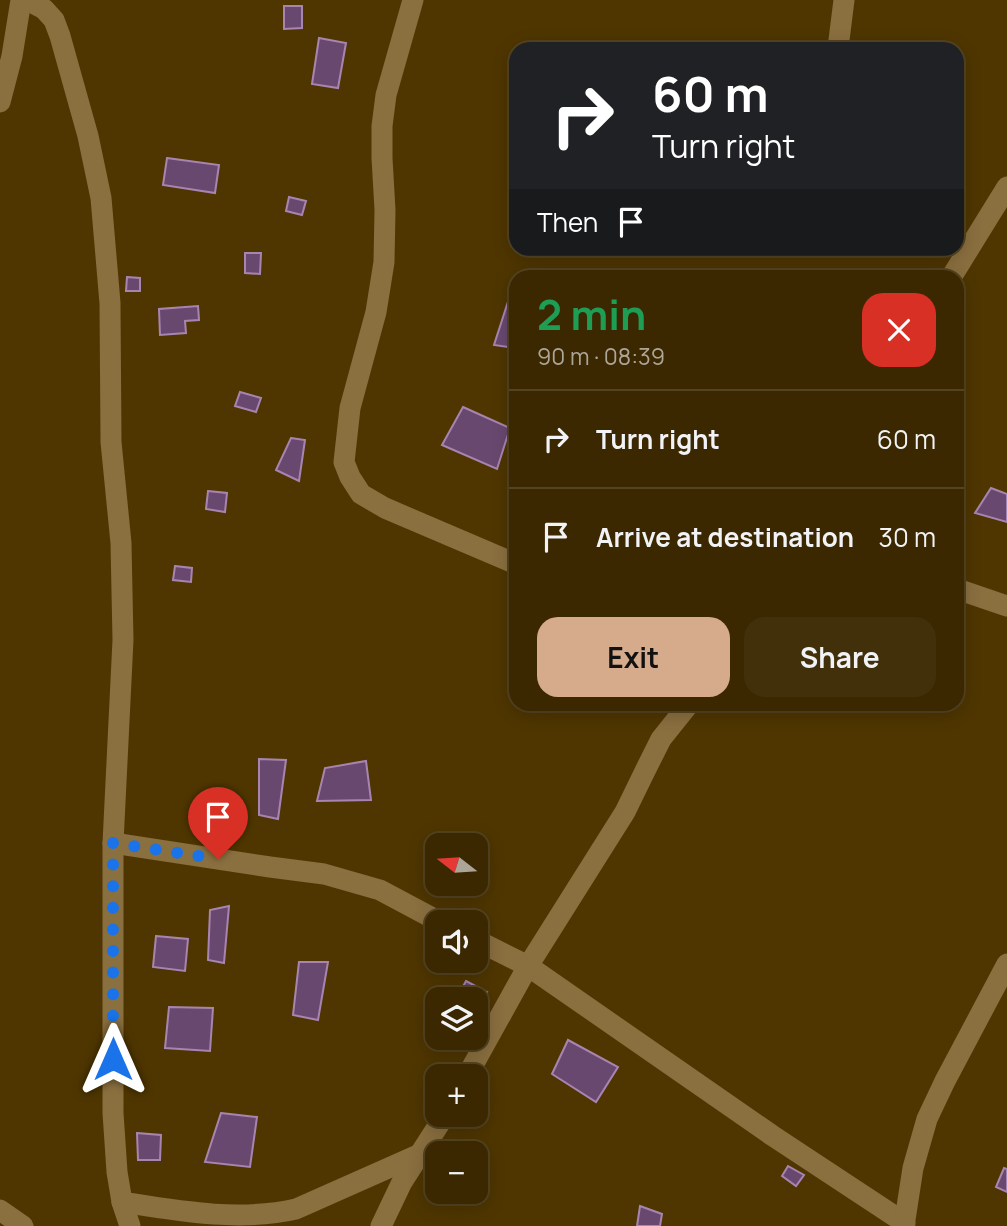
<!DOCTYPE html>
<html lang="en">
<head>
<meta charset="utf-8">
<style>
  :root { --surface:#3b2800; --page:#42300a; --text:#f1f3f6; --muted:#aca699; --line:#544422; --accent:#d6ab8b }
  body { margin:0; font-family:Manrope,sans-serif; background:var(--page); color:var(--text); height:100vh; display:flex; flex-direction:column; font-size:26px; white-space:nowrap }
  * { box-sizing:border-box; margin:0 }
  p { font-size:23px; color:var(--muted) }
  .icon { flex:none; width:38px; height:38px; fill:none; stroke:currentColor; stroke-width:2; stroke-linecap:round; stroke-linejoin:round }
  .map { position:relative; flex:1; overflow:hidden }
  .details { position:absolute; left:509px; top:270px; width:455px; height:441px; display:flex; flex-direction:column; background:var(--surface); border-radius:21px; box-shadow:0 4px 18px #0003,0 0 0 2px var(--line) }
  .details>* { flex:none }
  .banner { position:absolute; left:509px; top:42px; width:455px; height:214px; border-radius:21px; box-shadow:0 4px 18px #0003,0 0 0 2px var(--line); background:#202124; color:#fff; overflow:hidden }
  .needle { width:46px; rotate:287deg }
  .tools { position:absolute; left:425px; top:833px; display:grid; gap:14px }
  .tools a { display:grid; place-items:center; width:63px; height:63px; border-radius:14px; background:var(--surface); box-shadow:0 4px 18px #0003,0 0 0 2px var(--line); font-size:35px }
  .pin { position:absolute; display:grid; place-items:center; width:60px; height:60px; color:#fff; margin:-72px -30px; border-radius:50% 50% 50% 0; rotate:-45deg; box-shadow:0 0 7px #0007 }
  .pin .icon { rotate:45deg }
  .me { position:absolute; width:77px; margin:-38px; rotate:0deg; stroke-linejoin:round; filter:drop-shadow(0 0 5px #0008) }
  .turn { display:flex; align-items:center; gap:24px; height:147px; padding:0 28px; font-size:32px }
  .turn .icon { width:91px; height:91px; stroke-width:2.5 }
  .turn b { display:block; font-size:49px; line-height:60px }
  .then { display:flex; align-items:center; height:66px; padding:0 28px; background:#0003; gap:14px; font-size:26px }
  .round { display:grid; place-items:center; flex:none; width:74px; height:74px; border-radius:21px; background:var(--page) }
  .summary { display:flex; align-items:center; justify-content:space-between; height:119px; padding:0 28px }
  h1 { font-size:42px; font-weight:700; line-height:52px; color:#1e9e55 }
  .primary-button { display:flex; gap:14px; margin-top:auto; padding:14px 28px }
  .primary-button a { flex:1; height:80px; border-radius:21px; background:var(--accent); color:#111; font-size:28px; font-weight:700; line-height:80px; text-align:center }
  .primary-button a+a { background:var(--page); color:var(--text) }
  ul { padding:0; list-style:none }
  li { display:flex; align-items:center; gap:21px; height:98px; padding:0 28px; border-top:2px solid var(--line) }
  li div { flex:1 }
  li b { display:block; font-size:26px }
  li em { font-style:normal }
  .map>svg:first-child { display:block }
  .building { fill:#694870; stroke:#a885b0; stroke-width:2 }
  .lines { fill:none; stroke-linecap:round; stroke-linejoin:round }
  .minor { stroke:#8a6f3f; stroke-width:21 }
  .route { stroke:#1a73e8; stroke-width:12; stroke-dasharray:0 21.6 }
</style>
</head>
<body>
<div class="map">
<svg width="1007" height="1226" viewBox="0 0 1007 1226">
  <rect width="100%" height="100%" fill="#4f3600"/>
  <g class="building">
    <path d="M284 6H302V28L284 29Z"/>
    <path d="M319 38 346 43 338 88 312 84Z"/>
    <path d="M167 158 219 165 215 193 163 185Z"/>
    <path d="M289 197 306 201 302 215 286 211Z"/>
    <path d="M245 253H261L260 274 245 273Z"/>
    <path d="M127 277 140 278V291H126Z"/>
    <path d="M516 277V348L494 345Z"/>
    <path d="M198 306 199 320 185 321 186 333 160 335 159 309Z"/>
    <path d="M240 392 261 398 256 412 235 406Z"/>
    <path d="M463 407 510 428 497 469 442 445Z"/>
    <path d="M291 438 305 440 299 481 276 470Z"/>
    <path d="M991 488 1007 494V522L975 513Z"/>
    <path d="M208 491 227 493 225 512 206 509Z"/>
    <path d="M175 566 192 568 191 582 173 580Z"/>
    <path d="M259 759 286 760 278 819 259 815Z"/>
    <path d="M366 761 371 800 317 801 325 768Z"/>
    <path d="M229 906 224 963 208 960 210 910Z"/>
    <path d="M156 936 188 939 185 971 153 967Z"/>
    <path d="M299 962H328L318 1020 293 1015Z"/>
    <path d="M466 981 487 992 476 1008V999H456Z"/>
    <path d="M169 1007 213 1008 210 1051 165 1048Z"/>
    <path d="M568 1040 618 1067 596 1102 552 1074Z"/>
    <path d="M221 1113 257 1117 250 1167 205 1162Z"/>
    <path d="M137 1133 161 1135 160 1160H138Z"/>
    <path d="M788 1166 804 1175 796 1186 782 1176Z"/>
    <path d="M1004 1168 1007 1169V1192L996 1187Z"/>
    <path d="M640 1206 662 1214 660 1226H637Z"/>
  </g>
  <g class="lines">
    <g class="minor">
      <path d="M27 0 44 9 54 20 60 36 88 136 101 198 110 303 111 442 121 543 123 640 113 843V1113L117 1172 122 1202 130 1226"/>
      <path d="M413 0 386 95 382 126V158L385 210 384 262 376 312 350 408 344 462 350 477 361 494 385 508 516 564"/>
      <path d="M839 40 844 0"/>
      <path d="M0 102 12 56 21 0"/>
      <path d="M952 276 1007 187"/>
      <path d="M957 589 1007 606"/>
      <path d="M113 843 270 867 324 874 380 890 440 922"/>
      <path d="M476 940 528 966 773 1136 905 1223"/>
      <path d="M467 1076 528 966 625 812 645 771 661 739 689 704"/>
      <path d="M122 1202C179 1211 239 1222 296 1209L420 1154"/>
      <path d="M0 1210 23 1226"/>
      <path d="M381 1226 402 1182 445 1115"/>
      <path d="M904 1226 913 1168 927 1119 945 1081 1007 964"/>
    </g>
  </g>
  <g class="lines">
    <path class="route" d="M113 1059V843L218 859"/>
  </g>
</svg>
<div class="tools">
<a><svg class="needle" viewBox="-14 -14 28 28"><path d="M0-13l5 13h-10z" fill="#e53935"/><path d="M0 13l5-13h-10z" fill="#aca699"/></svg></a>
<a><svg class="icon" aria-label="sound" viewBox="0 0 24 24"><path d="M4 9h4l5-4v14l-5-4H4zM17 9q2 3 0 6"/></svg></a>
<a><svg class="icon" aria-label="layers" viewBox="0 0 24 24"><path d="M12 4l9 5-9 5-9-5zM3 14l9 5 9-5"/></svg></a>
<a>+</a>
<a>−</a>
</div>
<div class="pin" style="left:218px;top:859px;background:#d93025"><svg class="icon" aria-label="arrive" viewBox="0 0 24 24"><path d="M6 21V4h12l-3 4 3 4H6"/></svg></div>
<svg class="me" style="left:113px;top:1059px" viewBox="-20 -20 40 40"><path d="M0-17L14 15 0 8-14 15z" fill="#1a73e8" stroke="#fff" stroke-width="4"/></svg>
<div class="banner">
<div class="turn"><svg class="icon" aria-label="right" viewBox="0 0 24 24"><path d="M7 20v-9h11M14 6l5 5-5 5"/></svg><div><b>60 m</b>Turn right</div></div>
<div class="then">Then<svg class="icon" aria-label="arrive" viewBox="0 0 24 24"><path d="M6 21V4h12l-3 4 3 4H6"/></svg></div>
</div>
<section class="details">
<div class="summary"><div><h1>2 min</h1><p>90 m · 08:39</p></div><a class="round" style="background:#d93025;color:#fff"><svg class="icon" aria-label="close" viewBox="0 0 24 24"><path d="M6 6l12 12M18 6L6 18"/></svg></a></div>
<ul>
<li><svg class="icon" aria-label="right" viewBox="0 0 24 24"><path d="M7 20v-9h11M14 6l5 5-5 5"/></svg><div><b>Turn right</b></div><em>60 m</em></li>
<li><svg class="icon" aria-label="arrive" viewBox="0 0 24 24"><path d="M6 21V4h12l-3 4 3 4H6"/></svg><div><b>Arrive at destination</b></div><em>30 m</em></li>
</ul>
<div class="primary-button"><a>Exit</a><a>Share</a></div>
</section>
</div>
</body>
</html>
